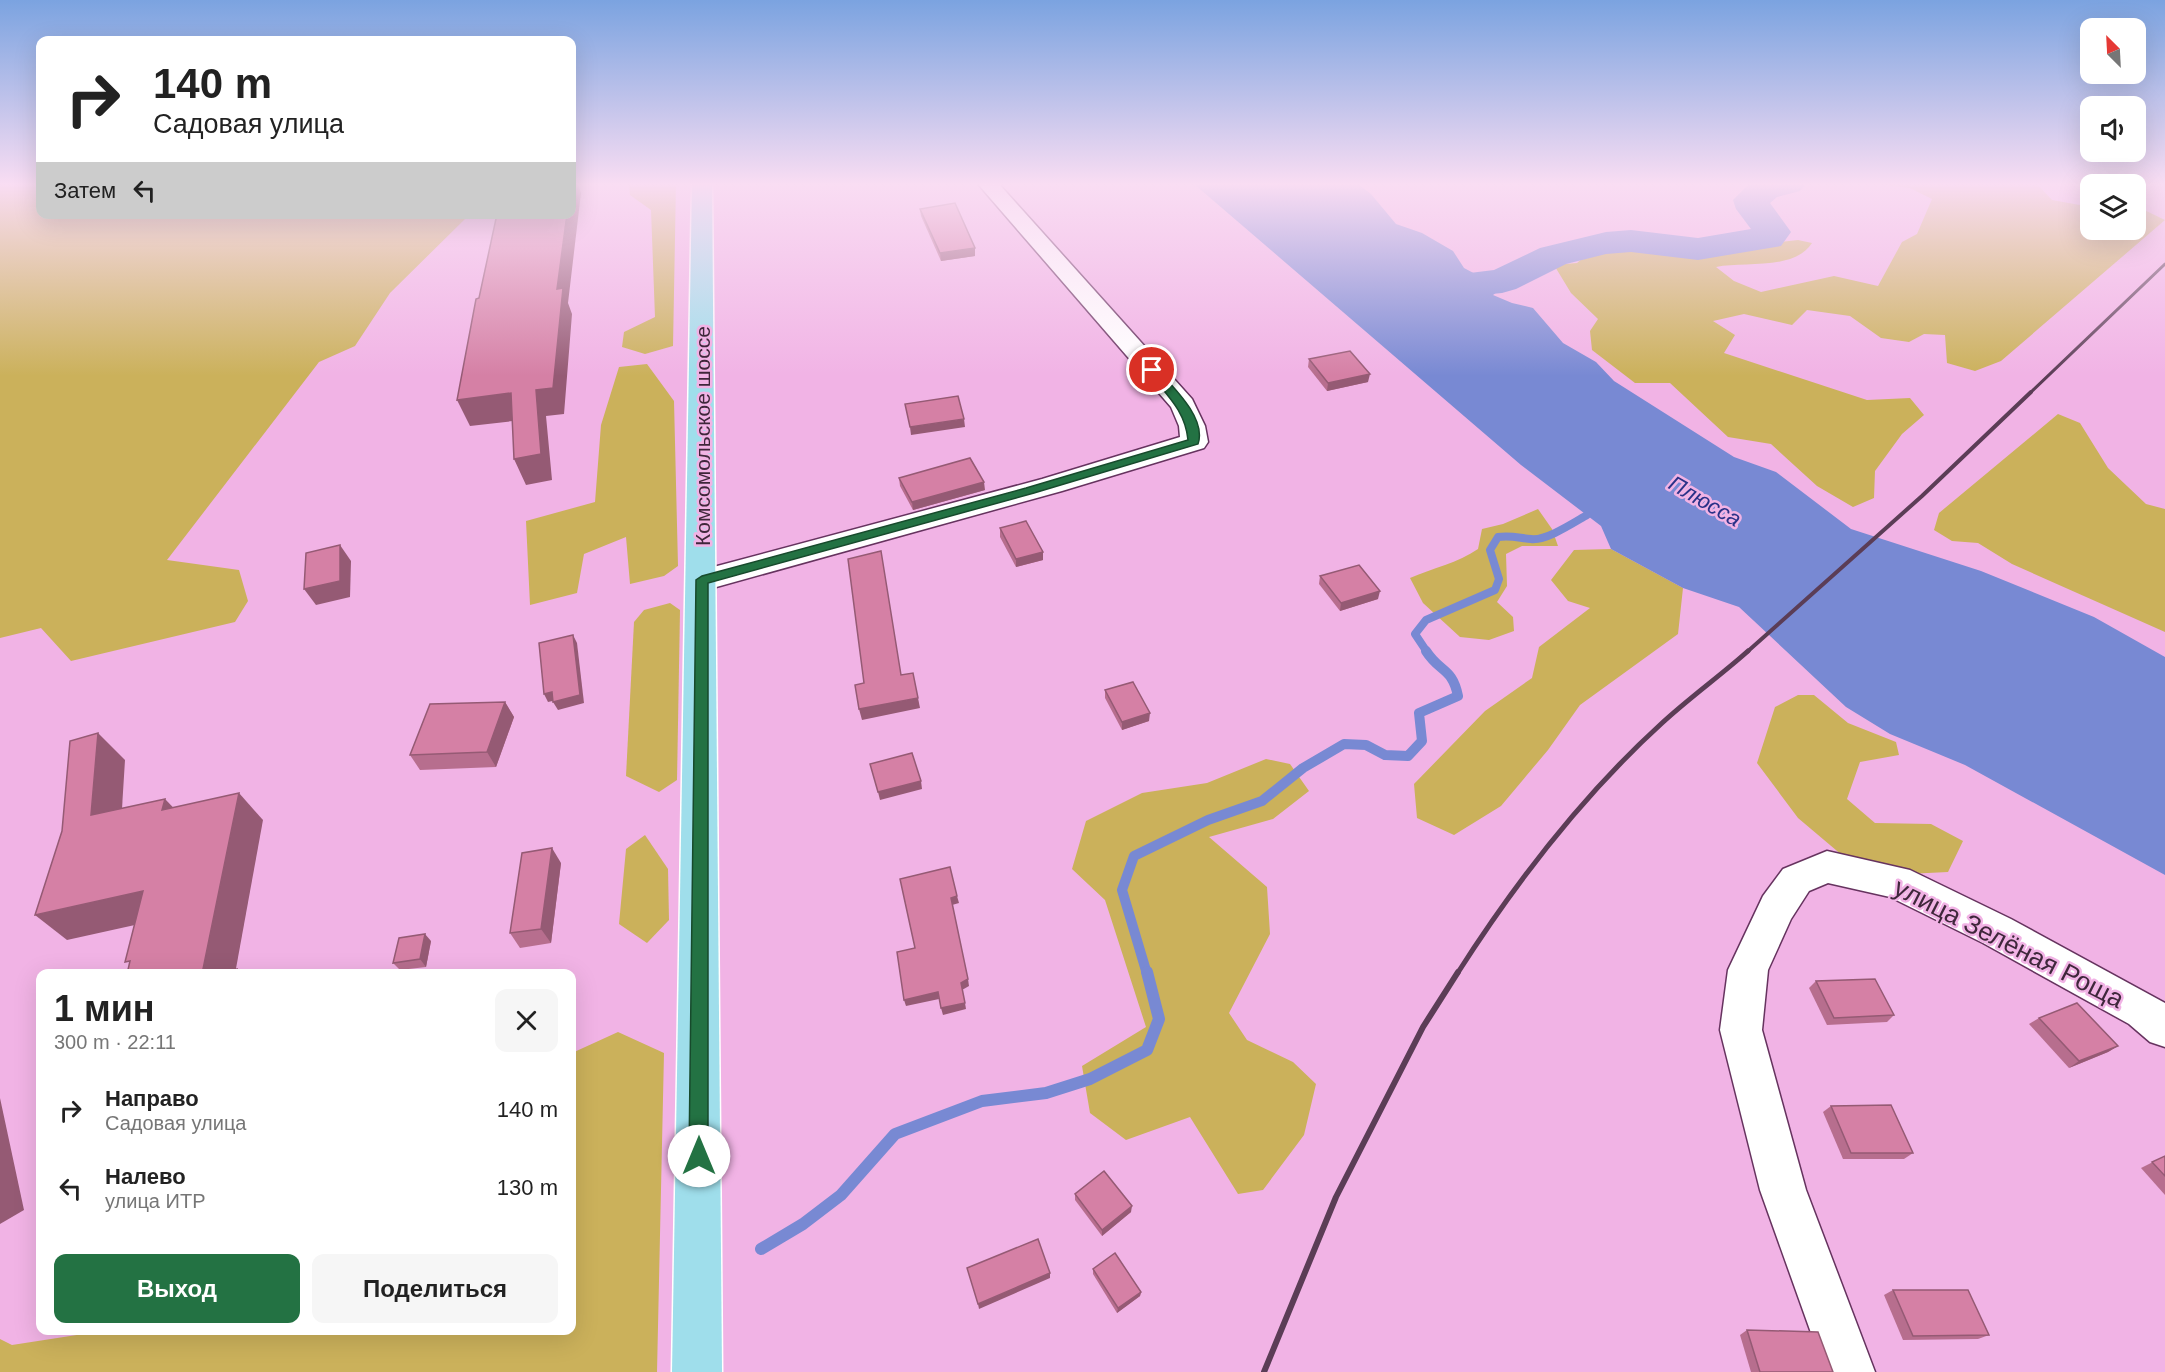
<!DOCTYPE html>
<html lang="ru">
<head>
<meta charset="utf-8">
<style>
  :root { --surface:#fff; --page:#f6f6f6; --text:#222; --muted:#767676; --accent:#237243 }
  body { margin:0; font-family:Arial,sans-serif; background:var(--page); color:var(--text); height:100vh; display:flex; flex-direction:column; font-size:22px; white-space:nowrap }
  * { box-sizing:border-box; margin:0 }
  p { font-size:20px; color:var(--muted) }
  .icon { flex:none; width:33px; height:33px; fill:none; stroke:currentColor; stroke-width:2; stroke-linecap:round; stroke-linejoin:round }
  .map { position:relative; flex:1; overflow:hidden }
  .details { position:absolute; left:36px; top:969px; width:540px; height:366px; display:flex; flex-direction:column; background:var(--surface); border-radius:12px; box-shadow:0 6px 24px #0002 }
  .details>* { flex:none }
  .banner { position:absolute; left:36px; top:36px; width:540px; height:183px; border-radius:12px; box-shadow:0 6px 24px #0002; background:#fff; color:var(--text); overflow:hidden }
  .needle { width:39px; rotate:336deg }
  .fabs { position:absolute; left:2080px; top:18px; display:grid; gap:12px }
  .fabs a { display:grid; place-items:center; width:66px; height:66px; border-radius:12px; background:var(--surface); box-shadow:0 6px 24px #0002; font-size:30px }
  .pin { position:absolute; display:grid; place-items:center; width:51px; height:51px; color:#fff; margin:-26px; border:3px solid #fff; border-radius:50%; box-shadow:0 2px 6px #0007 }
  .me { position:absolute; width:66px; margin:-33px; rotate:0deg; stroke-linejoin:round; filter:drop-shadow(0 0 4px #0008) }
  .turn { display:flex; align-items:center; gap:21px; height:126px; padding:0 18px; font-size:27px }
  .turn .icon { width:78px; height:78px; stroke-width:2.5 }
  .turn b { display:block; font-size:42px; line-height:51px }
  .then { display:flex; align-items:center; height:57px; padding:0 18px; background:#0003; gap:12px; font-size:22px }
  .round { display:grid; place-items:center; flex:none; width:63px; height:63px; border-radius:12px; background:var(--page) }
  .headline { display:flex; align-items:center; justify-content:space-between; height:102px; padding:0 18px }
  h1 { font-size:36px; font-weight:600; line-height:45px }
  .cta { display:flex; gap:12px; margin-top:auto; padding:12px 18px }
  .cta a { flex:1; height:69px; border-radius:12px; background:var(--accent); color:#fff; font-size:24px; font-weight:600; line-height:69px; text-align:center }
  .cta a+a { background:var(--page); color:var(--text) }
  ul { padding:0; list-style:none }
  li { display:flex; align-items:center; gap:18px; height:78px; padding:0 18px }
  li div { flex:1 }
  li b { display:block; font-size:22px }
  li em { font-style:normal }
  .map>svg:first-child { display:block }
  .green { fill:#cbb15b }
  .water { fill:#7889d3 }
  .lines { fill:none; stroke-linecap:round; stroke-linejoin:round }
  .stream-far2 { stroke:#7889d3; stroke-width:8 }
  .stream-far1 { stroke:#7889d3; stroke-width:10 }
  .stream { stroke:#7889d3; stroke-width:12 }
  .river { fill:#7889d3; fill-rule:evenodd }
  .minor-casing { stroke:#66335f; stroke-width:3 }
  .major-casing { stroke:#fff; stroke-width:3 }
  .minor { fill:#fff; fill-rule:evenodd }
  .major { fill:#9fdeeb; fill-rule:evenodd }
  .rail-far3 { stroke:#5b3d56; stroke-width:3 }
  .rail-far2 { stroke:#5b3d56; stroke-width:4 }
  .rail-far1 { stroke:#5b3d56; stroke-width:5 }
  .rail { stroke:#5b3d56; stroke-width:6 }
  .wall { fill:#b76e8e }
  .shaded-wall { fill:#955a74 }
  .building { fill:#d580a5; stroke:#955a74; stroke-width:1.5 }
  .route { fill:#237243; stroke:#174a2c; stroke-width:1.5 }
  .labels { text-anchor:middle; dominant-baseline:central; stroke-width:5; stroke-linejoin:round; paint-order:stroke }
  .street-label { font-size:21px; fill:#3f273b; stroke:#f1b3e5 }
  .water-label { font-size:22px; font-style:italic; fill:#2a3288; stroke:#f1b3e5 }
  .near-street-label { font-size:26px; fill:#3f273b; stroke:#f1b3e5 }
</style>
</head>
<body>
<div class="map">
<svg width="2165" height="1372" viewBox="0 0 2165 1372">
  <rect width="100%" height="100%" fill="#f1b3e5"/>
  <g class="green">
    <path d="M0 184H40V214L466 215 465 219 390 293 355 346 319 362 167 560 239 570 248 601 235 622 71 661 41 628 0 638Z"/>
    <path d="M629 184H676L673 346 645 354 622 347 624 332 655 317 651 210 630 195Z"/>
    <path d="M1878 184H2037L2052 200 2091 207V230H2136V206L2165 220 2001 361 1975 371 1947 363 1945 335 1924 334 1909 342 1881 338 1850 316 1807 310 1792 325 1744 314 1713 321 1735 335 1724 353 1867 400 1910 398 1924 415 1902 434 1875 471 1874 498 1853 507 1817 486 1771 444 1728 437 1670 383H1635L1592 350 1590 331 1598 319 1571 293 1554 265 1577 263 1590 252 1625 249 1663 255H1704L1745 246 1798 240 1812 243C1794 271 1744 261 1716 267L1734 281 1761 292 1834 276 1878 286 1902 242 1917 234 1932 199 1910 188Z"/>
    <path d="M647 364 674 401 678 566 664 576 630 584 626 537 584 554 577 593 530 605 526 521 595 502 601 425 619 367Z"/>
    <path d="M2058 414 2080 423 2108 468 2146 504 2165 509V632L2012 564 1978 543 1952 541 1934 530 1939 513Z"/>
    <path d="M1538 509 1552 529 1558 546H1522L1506 554 1507 586 1497 602 1513 617 1514 631 1489 640 1460 637 1423 603 1410 578C1433 568 1458 563 1478 549L1482 529 1503 524Z"/>
    <path d="M1611 549 1683 588 1678 634 1580 705 1548 750 1501 806 1454 835 1417 818 1414 784 1485 711 1532 678 1539 647 1590 608 1568 601 1551 580 1574 550Z"/>
    <path d="M670 603 680 610 677 780 659 792 626 776 634 622 644 610Z"/>
    <path d="M1798 695H1814L1848 723 1896 742 1899 755 1860 762 1847 799 1875 823 1931 824 1963 841 1948 872 1907 874 1843 856 1798 818 1757 763 1775 707Z"/>
    <path d="M1266 759 1290 764 1309 791 1273 819 1209 837 1267 887 1270 934 1229 1013 1247 1040 1293 1062 1316 1084 1304 1135 1263 1190 1238 1194 1190 1117 1126 1140 1090 1113 1082 1066 1146 1027 1105 900 1072 869 1086 821 1142 793 1207 783Z"/>
    <path d="M645 835 668 869 669 920 647 943 619 924 626 849Z"/>
    <path d="M618 1032 664 1053 657 1372H0V1339L12 1345 109 1330H572V1053Z"/>
  </g>
  <path class="water" d="M1194 184H1358L1371 194 1396 224 1422 233 1453 251 1464 268 1481 277 1502 281V288L1493 295 1512 303 1533 308 1563 343 1596 362 1614 381 1734 457 1776 472 1851 529 1981 571 2094 617 2165 657V875L1965 765 1890 734 1846 707 1739 607 1683 588 1611 549 1601 526 1521 465Z"/>
  <g class="lines">
    <path class="stream-far2" d="M1427 652 1415 634 1426 620 1495 590 1499 579 1490 550 1498 537C1511 535 1519 538 1531 539 1546 541 1573 523 1587 515"/>
    <path class="stream-far1" d="M1147 974 1122 890 1134 856 1208 820 1262 801 1303 768 1344 744 1366 745 1385 755 1408 756 1422 741 1419 713 1458 696C1452 667 1440 673 1426 651"/>
    <path class="stream" d="M761 1249 803 1224 841 1195 895 1134 982 1101 1046 1093 1090 1079 1147 1050 1159 1019 1147 972"/>
    <path class="river" d="M1749 184H1806L1800 191 1777 197 1770 203 1791 232 1781 246 1698 260 1631 252 1606 254 1566 264 1516 289 1502 293 1427 300 1413 296 1407 288 1413 280 1494 270 1540 248 1606 232 1631 230 1698 238 1751 229 1736 209 1733 200Z"/>
    <defs>
      <g id="minor">
        <path d="M978 184H999L1192 399 1205 426 1208 442 1204 448 1062 491 702 591 691 587 687 580 691 573 1042 479 1180 437 1179 426 1171 407Z"/>
        <path d="M1827 851 1910 870 2011 919 2165 1003V1047L2150 1042 2129 1024 1983 943 1890 897 1828 883 1809 891 1791 919 1768 970 1762 1030 1806 1190 1875 1372H1825L1760 1190 1720 1030 1728 970 1763 896 1783 869Z"/>
      </g>
      <path id="major" d="M692 184H712L722 1372H672Z"/>
    </defs>
    <use href="#minor" class="minor-casing"/>
    <use href="#major" class="major-casing"/>
    <use href="#minor" class="minor"/>
    <use href="#major" class="major"/>
    <path class="rail-far3" d="M2030 393 2165 264"/>
    <path class="rail-far2" d="M1747 652 1922 496 2031 392"/>
    <path class="rail-far1" d="M1457 974C1515 883 1582 796 1661 724 1689 698 1720 676 1748 651"/>
    <path class="rail" d="M1264 1372 1336 1197 1423 1027 1458 972"/>
  </g>
  <g class="wall">
    <path d="M920 209 975 248V256L941 261 921 216Z"/>
    <path d="M1309 359 1368 382 1327 391 1308 367Z"/>
    <path d="M899 478 985 490 913 510 900 486Z"/>
    <path d="M1000 528 1043 552V560L1016 567 1000 537Z"/>
    <path d="M1320 576 1378 599 1340 611 1319 584Z"/>
    <path d="M1105 690 1149 721 1122 730 1105 698Z"/>
    <path d="M505 702 514 717 496 767 420 770 410 755Z"/>
    <path d="M561 863 551 943 520 948 510 933Z"/>
    <path d="M431 941 426 967 400 970 393 963Z"/>
    <path d="M1816 981 1894 1015 1887 1022 1827 1025 1809 988Z"/>
    <path d="M2039 1018 2118 1046 2108 1052 2069 1068 2029 1024Z"/>
    <path d="M1831 1106 1913 1153 1904 1159H1843L1823 1112Z"/>
    <path d="M2165 1156V1195L2141 1168Z"/>
    <path d="M1075 1194 1131 1212 1102 1236 1075 1200Z"/>
    <path d="M1093 1269 1141 1292 1140 1296 1117 1313 1093 1274Z"/>
    <path d="M1893 1290 1989 1335 1978 1339 1903 1340 1884 1295Z"/>
    <path d="M1747 1330 1833 1372H1751L1740 1335Z"/>
  </g>
  <g class="shaded-wall">
    <path d="M572 184H578L581 193 568 303 572 314 564 414 546 416 552 480 526 485 514 459 536 390 557 289 567 214H572Z"/>
    <path d="M975 248V256L941 261 940 253Z"/>
    <path d="M1370 374 1368 382 1327 391 1328 383Z"/>
    <path d="M511 393 522 420 470 426 457 400Z"/>
    <path d="M964 419 965 427 911 435 910 427Z"/>
    <path d="M984 482 985 490 913 510 912 502Z"/>
    <path d="M340 545 351 561 350 597 316 605 304 589Z"/>
    <path d="M1043 552V560L1016 567V559Z"/>
    <path d="M1380 591 1378 599 1340 611 1341 603Z"/>
    <path d="M573 635 577 643 584 703 558 710 553 702Z"/>
    <path d="M552 692 557 700 548 702 544 694Z"/>
    <path d="M918 698 920 708 862 720 859 709Z"/>
    <path d="M505 702 514 717 496 767 487 752Z"/>
    <path d="M1150 713 1149 721 1122 730V722Z"/>
    <path d="M98 733 125 760 120 841 91 815Z"/>
    <path d="M921 781 922 789 880 800 878 792Z"/>
    <path d="M239 793 263 820 235 974H202Z"/>
    <path d="M165 799 191 826 162 810Z"/>
    <path d="M552 848 561 863 551 943 541 929Z"/>
    <path d="M143 891 171 917 67 940 35 915Z"/>
    <path d="M957 896 959 903 952 905 951 898Z"/>
    <path d="M425 934 431 941 426 967 420 959Z"/>
    <path d="M237 969 242 974H236Z"/>
    <path d="M968 979 969 986 962 990 961 983Z"/>
    <path d="M938 992 939 999 906 1006 904 1000Z"/>
    <path d="M965 1003 966 1009 943 1015 941 1008Z"/>
    <path d="M2118 1046 2108 1052 2069 1068 2079 1061Z"/>
    <path d="M0 1098 24 1210 0 1224Z"/>
    <path d="M1132 1206 1131 1212 1102 1236V1230Z"/>
    <path d="M1050 1273V1278L979 1309 978 1304Z"/>
    <path d="M1141 1292 1140 1296 1117 1313 1118 1308Z"/>
  </g>
  <g class="building">
    <path d="M955 203 975 248 940 253 920 209Z"/>
    <path d="M497 214H567L557 289 563 288 553 388 536 390 541 454 514 459 511 393 457 400 476 299 479 298Z"/>
    <path d="M1350 351 1370 374 1328 383 1309 359Z"/>
    <path d="M958 396 964 419 910 427 905 404Z"/>
    <path d="M970 458 984 482 912 502 899 478Z"/>
    <path d="M1026 521 1043 552 1016 559 1000 528Z"/>
    <path d="M340 545V581L304 589 306 553Z"/>
    <path d="M881 551 901 675 913 673 918 698 859 709 855 685 864 683 848 559Z"/>
    <path d="M1359 565 1380 591 1341 603 1320 576Z"/>
    <path d="M573 635 580 695 553 702 552 692 544 694 539 643Z"/>
    <path d="M1133 682 1150 713 1122 722 1105 690Z"/>
    <path d="M505 702 487 752 410 755 430 704Z"/>
    <path d="M98 733 91 815 165 799 162 810 239 793 202 974H127L130 961 125 962 143 891 35 915 62 831 70 741Z"/>
    <path d="M912 753 921 781 878 792 870 764Z"/>
    <path d="M552 848 541 929 510 933 522 853Z"/>
    <path d="M950 867 957 896 951 898 968 979 961 983 965 1003 941 1008 938 992 904 1000 897 952 915 948 900 879Z"/>
    <path d="M425 934 420 959 393 963 399 938Z"/>
    <path d="M237 969 236 974H218Z"/>
    <path d="M1875 979 1894 1015 1834 1018 1816 981Z"/>
    <path d="M2077 1003 2118 1046 2079 1061 2039 1018Z"/>
    <path d="M1891 1105 1913 1153H1851L1831 1106Z"/>
    <path d="M2165 1156V1176L2152 1162Z"/>
    <path d="M1104 1171 1132 1206 1102 1230 1075 1194Z"/>
    <path d="M1038 1239 1050 1273 978 1304 967 1268Z"/>
    <path d="M1115 1253 1141 1292 1118 1308 1093 1269Z"/>
    <path d="M1893 1290H1968L1989 1335 1913 1336Z"/>
    <path d="M1747 1330 1818 1332 1833 1372H1760Z"/>
  </g>
  <linearGradient id="sky" x2="0" y2="1"><stop stop-color="#7ba3e0"/><stop offset="0.49" stop-color="#f9ddf3"/><stop offset="1" stop-color="#f9ddf3" stop-opacity="0"/></linearGradient>
  <rect width="2165" height="376" fill="url(#sky)"/>
  <path class="route" d="M1152 367 1156 368C1172 386 1207 418 1198 444L1034 493 708 583V1156L705 1163 699 1165 692 1163 689 1156 696 580 702 576 1026 488 1188 440C1185 409 1165 394 1147 370Z"/>
  <g class="labels">
    <g class="street-label">
      <text transform="translate(702 436) rotate(-90)">Комсомольское шоссе</text>
    </g>
    <g class="water-label">
      <text transform="translate(1705 501) rotate(30)">Плюсса</text>
    </g>
    <g class="near-street-label">
      <text transform="translate(2009 943) rotate(27)">улица Зелёная Роща</text>
    </g>
  </g>
</svg>
<div class="fabs">
<a><svg class="needle" viewBox="-14 -14 28 28"><path d="M0-13l5 13h-10z" fill="#e53935"/><path d="M0 13l5-13h-10z" fill="#767676"/></svg></a>
<a><svg class="icon" aria-label="sound" viewBox="0 0 24 24"><path d="M4 9h4l5-4v14l-5-4H4zM17 9q2 3 0 6"/></svg></a>
<a><svg class="icon" aria-label="layers" viewBox="0 0 24 24"><path d="M12 4l9 5-9 5-9-5zM3 14l9 5 9-5"/></svg></a>
</div>
<div class="pin" style="left:1152px;top:370px;background:#d93025"><svg class="icon" aria-label="arrive" viewBox="0 0 24 24"><path d="M6 21V4h12l-3 4 3 4H6"/></svg></div>
<svg class="me" style="left:699px;top:1156px" viewBox="-20 -20 40 40"><circle r="19" fill="#fff"/><path d="M0-13L10 11 0 6-10 11z" fill="#237243"/></svg>
<div class="banner">
<div class="turn"><svg class="icon" aria-label="right" viewBox="0 0 24 24"><path d="M7 20v-9h11M14 6l5 5-5 5"/></svg><div><b>140 m</b>Садовая улица</div></div>
<div class="then">Затем<svg class="icon" aria-label="left" viewBox="0 0 24 24"><path d="M17 20v-9H6M10 6l-5 5 5 5"/></svg></div>
</div>
<section class="details">
<div class="headline"><div><h1>1 мин</h1><p>300 m · 22:11</p></div><a class="round"><svg class="icon" aria-label="close" viewBox="0 0 24 24"><path d="M6 6l12 12M18 6L6 18"/></svg></a></div>
<ul>
<li><svg class="icon" aria-label="right" viewBox="0 0 24 24"><path d="M7 20v-9h11M14 6l5 5-5 5"/></svg><div><b>Направо</b><p>Садовая улица</p></div><em>140 m</em></li>
<li><svg class="icon" aria-label="left" viewBox="0 0 24 24"><path d="M17 20v-9H6M10 6l-5 5 5 5"/></svg><div><b>Налево</b><p>улица ИТР</p></div><em>130 m</em></li>
</ul>
<div class="cta"><a>Выход</a><a>Поделиться</a></div>
</section>
</div>
</body>
</html>
